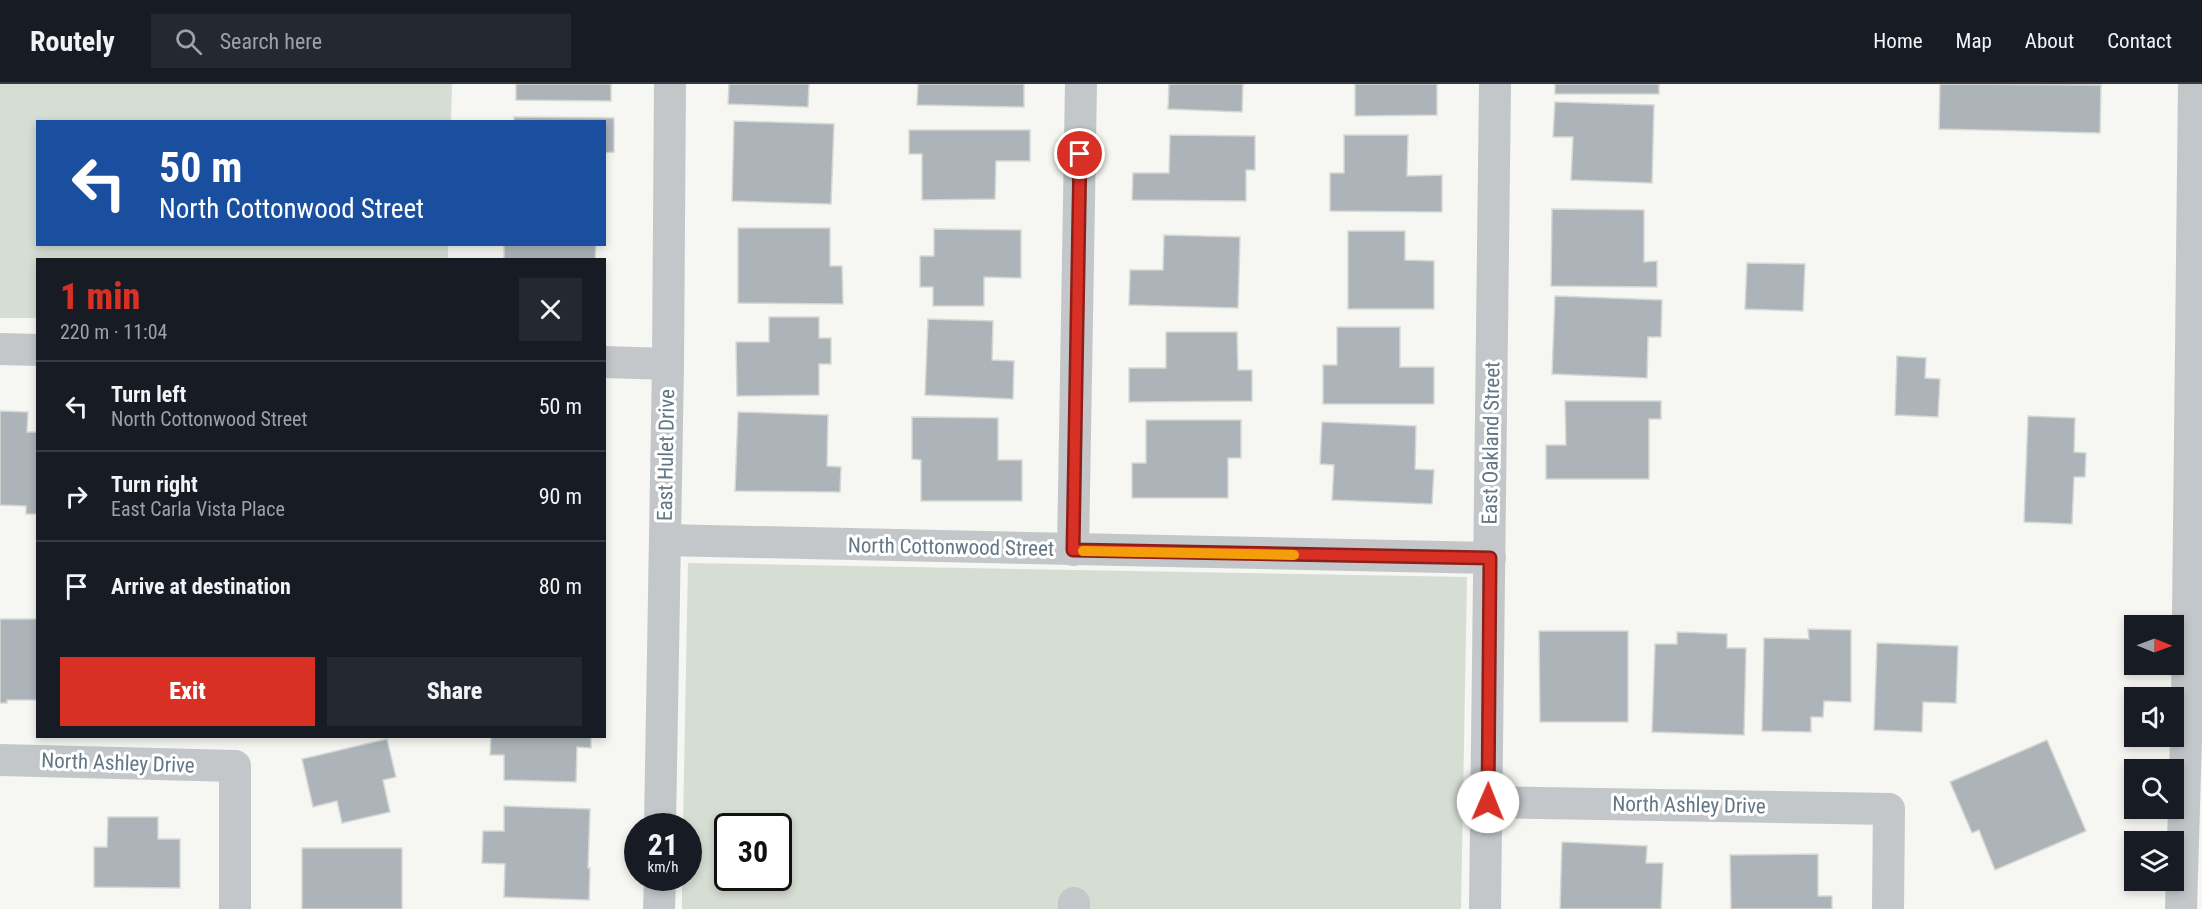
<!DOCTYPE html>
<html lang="en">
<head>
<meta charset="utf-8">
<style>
  :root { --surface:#171b24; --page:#242831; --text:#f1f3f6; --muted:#9ea1a6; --line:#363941; --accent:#d93025 }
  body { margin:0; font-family:"Roboto Condensed",sans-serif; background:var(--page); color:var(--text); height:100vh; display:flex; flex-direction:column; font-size:22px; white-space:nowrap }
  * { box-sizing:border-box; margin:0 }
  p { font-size:20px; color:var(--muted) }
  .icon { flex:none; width:33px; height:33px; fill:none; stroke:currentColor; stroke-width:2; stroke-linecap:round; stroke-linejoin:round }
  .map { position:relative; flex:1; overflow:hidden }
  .side { position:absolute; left:36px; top:174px; width:570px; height:480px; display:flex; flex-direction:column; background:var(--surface); border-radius:0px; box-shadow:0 3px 9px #0003 }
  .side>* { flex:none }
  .hud { position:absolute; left:36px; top:36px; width:570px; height:126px; border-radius:0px; box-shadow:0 3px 9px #0003; background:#1a4fa0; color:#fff; overflow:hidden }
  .needle { width:39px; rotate:91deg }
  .buttons { position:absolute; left:2124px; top:531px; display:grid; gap:12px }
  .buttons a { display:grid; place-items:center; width:60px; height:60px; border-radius:0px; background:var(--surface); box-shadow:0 3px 9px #0003; font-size:30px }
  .speed { position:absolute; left:624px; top:729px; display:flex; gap:12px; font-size:30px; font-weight:700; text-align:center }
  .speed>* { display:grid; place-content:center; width:78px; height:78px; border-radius:50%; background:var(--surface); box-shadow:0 3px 9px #0003; line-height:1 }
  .speed small { font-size:15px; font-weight:400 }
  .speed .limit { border:3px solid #111; border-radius:9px; background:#fff; color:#111 }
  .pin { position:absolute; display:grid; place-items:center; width:51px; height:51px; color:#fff; margin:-26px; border:3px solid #fff; border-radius:50%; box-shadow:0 2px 6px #0007 }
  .me { position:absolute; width:66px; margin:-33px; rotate:1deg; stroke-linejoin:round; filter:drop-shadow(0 0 4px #0008) }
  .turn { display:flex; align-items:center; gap:21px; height:126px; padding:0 24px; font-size:27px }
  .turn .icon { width:78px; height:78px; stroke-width:2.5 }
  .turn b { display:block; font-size:42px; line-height:51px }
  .round { display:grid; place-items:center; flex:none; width:63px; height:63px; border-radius:0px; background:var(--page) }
  .headline { display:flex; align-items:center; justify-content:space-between; height:102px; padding:0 24px }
  h1 { font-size:36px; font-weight:800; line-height:45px; color:var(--accent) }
  .cta { display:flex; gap:12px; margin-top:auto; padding:12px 24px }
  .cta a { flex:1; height:69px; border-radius:0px; background:var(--accent); color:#fff; font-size:24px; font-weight:800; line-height:69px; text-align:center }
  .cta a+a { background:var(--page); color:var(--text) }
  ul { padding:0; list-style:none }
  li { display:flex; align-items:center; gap:18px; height:90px; padding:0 24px; border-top:2px solid var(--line) }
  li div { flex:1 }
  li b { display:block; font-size:22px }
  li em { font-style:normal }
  header { display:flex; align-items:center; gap:36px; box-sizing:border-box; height:84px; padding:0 30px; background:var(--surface); border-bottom:2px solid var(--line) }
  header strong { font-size:28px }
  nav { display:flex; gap:33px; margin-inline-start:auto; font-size:21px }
  .search { width:420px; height:54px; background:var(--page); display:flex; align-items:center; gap:15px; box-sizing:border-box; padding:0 21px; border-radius:0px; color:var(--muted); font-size:22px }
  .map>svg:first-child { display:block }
  .green { fill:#d6ddd3; fill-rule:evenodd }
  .building { fill:#acb4b9; stroke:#d7d7d4; stroke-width:1.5 }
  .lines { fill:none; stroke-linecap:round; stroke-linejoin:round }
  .minor { stroke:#c3c7ca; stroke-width:32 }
  .route-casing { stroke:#8d1f18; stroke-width:15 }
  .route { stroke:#d93025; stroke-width:10 }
  .slow { stroke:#f59e0b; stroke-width:10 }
  .labels { text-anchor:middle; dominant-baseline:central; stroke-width:6; stroke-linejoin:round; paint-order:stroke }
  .street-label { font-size:21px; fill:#637684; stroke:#fff }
</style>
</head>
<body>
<header>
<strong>Routely</strong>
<div class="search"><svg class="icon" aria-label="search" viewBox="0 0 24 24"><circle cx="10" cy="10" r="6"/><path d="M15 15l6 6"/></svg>Search here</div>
<nav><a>Home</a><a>Map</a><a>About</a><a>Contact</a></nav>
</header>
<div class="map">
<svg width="2202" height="825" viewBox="0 0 2202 825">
  <rect width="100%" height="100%" fill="#f6f6f2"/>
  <g class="green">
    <path d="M0 0H452L451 37 38 38V160H448V175L38 176 37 234H0Z"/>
    <path d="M688 479 1467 493 1461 825H682V794H688V742H683ZM728 742H778V794H728Z"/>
  </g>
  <g class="building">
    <path d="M516 0H611V17L516 16Z"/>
    <path d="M729 0H809L808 23 728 20Z"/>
    <path d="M918 0H1024V23L917 21Z"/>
    <path d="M1169 0H1243L1242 28 1168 25Z"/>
    <path d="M1355 0H1437V31L1355 32Z"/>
    <rect x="1555" y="0" width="104" height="10"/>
    <path d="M1940 0 2101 1 2100 49 1939 45Z"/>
    <path d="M1555 18 1654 21 1652 99 1571 96 1573 53H1553Z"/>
    <path d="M514 33 614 34V68L604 69V38H514Z"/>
    <path d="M734 37 834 40 831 120 732 117Z"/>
    <path d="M909 46H1030V77H996L995 115 922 116V70H909Z"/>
    <path d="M1170 51 1255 52V86H1246V117L1132 116 1133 89H1169Z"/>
    <path d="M1344 51H1408L1407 92 1442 91V128L1330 127V89H1344Z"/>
    <path d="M1552 125 1644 126V178L1657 177V203L1551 202Z"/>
    <path d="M738 144H830V182H842L843 220 738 219Z"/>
    <path d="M934 145 1021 146V194L984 193V222H933V203H920V172H934Z"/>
    <path d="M1348 147H1405V176L1434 177V225H1348Z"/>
    <path d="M1164 151 1240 153 1238 224 1129 221 1130 186H1163Z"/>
    <path d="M504 160H596L595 176H504Z"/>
    <path d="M1747 179 1805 180 1803 227 1745 225Z"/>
    <path d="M1555 212 1662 216 1661 253H1648L1647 294 1552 290Z"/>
    <path d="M769 233H819V254H831V280H819V311L737 312 736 258H769Z"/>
    <path d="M928 235 993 237 992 276 1014 277 1013 315 925 311Z"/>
    <path d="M1337 243H1400V283H1434V320H1323V281H1337Z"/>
    <path d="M1166 248H1237L1238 286H1252V317L1129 318V284H1166Z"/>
    <path d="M1897 272 1926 274 1925 294 1940 295 1938 333 1895 331Z"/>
    <path d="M1565 317H1661V335H1649V395H1546V361H1566Z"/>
    <path d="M0 327 28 328 27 348H38V430H26V422L0 421Z"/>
    <path d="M738 328 828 331 827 382 841 383 840 408 735 407Z"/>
    <path d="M2028 332 2075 334 2074 368 2086 369 2085 393H2074L2072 440 2024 438Z"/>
    <path d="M912 333 998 334V376H1022V417H921V376L912 375Z"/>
    <path d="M1146 336H1241V374H1228V414H1132V379H1146Z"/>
    <path d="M1322 338 1416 342 1415 385 1434 386 1432 420 1332 416 1334 381 1320 380Z"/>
    <path d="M0 535H38V616H7V619H0Z"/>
    <path d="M1808 545 1851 546V618L1824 617 1823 633H1811V648L1762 647 1764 554 1809 555Z"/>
    <path d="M1539 547H1628V638H1540Z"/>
    <path d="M1677 548 1727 550V564H1746L1744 651 1652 648 1655 560H1677Z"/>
    <path d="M1877 559 1958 562 1956 619 1923 618 1922 648 1874 646Z"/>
    <path d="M491 652H591V664L577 663 576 698 504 696V671H490Z"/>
    <path d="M387 655 396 693 383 696 390 728 342 739 337 717 313 723 302 675Z"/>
    <path d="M2047 656 2086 747 1995 786 1979 746 1972 749 1950 698Z"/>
    <path d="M504 722 590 725 588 784H590L589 816 504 813 505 780 482 779 483 747H504Z"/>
    <path d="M108 733H158V755H180V804L94 803V763H107Z"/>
    <path d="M1562 758 1647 762 1646 779H1663L1661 825H1560Z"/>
    <rect x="302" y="764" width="100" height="61"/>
    <path d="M1818 770V812H1832V825H1731L1730 771Z"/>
  </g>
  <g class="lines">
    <g class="minor">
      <path d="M0 265 38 266"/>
      <path d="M604 278 668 280"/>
      <path d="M665 456 1490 474"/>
      <path d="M1073 466 1081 0"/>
      <path d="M0 676 235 682V825"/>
      <path d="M1488 718 1889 725 1888 825"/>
      <path d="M660 742 668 280 670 0"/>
      <path d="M659 825 660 794"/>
      <path d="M1074 825V819"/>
      <path d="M1485 825 1495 0"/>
      <path d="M2181 825 2187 620 2194 0"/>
    </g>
  </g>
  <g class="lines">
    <defs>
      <path id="route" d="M1080 70 1073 466 1490 474 1488 718"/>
    </defs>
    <use href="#route" class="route-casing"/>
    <use href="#route" class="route"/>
    <path class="slow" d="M1083 467 1294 471"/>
  </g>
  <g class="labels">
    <g class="street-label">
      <text transform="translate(1491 359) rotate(-89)">East Oakland Street</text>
      <text transform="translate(666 371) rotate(-89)">East Hulet Drive</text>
      <text transform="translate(951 463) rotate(1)">North Cottonwood Street</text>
      <text transform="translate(118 679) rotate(2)">North Ashley Drive</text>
      <text transform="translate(1689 721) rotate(1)">North Ashley Drive</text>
    </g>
  </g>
</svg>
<div class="buttons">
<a><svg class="needle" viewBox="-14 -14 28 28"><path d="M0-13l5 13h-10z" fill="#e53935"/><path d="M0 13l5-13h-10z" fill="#9ea1a6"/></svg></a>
<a><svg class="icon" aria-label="sound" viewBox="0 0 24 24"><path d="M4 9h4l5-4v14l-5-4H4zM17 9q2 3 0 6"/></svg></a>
<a><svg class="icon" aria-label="search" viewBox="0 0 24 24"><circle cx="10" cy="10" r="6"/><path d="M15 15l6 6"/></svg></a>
<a><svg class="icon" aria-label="layers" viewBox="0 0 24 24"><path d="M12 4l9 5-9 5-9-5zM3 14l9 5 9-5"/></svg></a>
</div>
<div class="speed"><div>21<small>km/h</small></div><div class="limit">30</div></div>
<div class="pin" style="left:1080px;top:70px;background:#d93025"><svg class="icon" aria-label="arrive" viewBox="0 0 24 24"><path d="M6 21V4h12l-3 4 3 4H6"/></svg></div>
<svg class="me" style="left:1488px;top:718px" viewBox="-20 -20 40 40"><circle r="19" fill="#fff"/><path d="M0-13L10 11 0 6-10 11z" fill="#d93025"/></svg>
<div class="hud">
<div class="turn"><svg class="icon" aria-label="left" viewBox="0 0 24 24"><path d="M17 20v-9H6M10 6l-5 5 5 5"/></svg><div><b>50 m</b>North Cottonwood Street</div></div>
</div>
<section class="side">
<div class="headline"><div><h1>1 min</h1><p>220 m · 11:04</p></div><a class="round"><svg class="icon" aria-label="close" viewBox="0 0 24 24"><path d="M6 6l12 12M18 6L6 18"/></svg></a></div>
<ul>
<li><svg class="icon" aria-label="left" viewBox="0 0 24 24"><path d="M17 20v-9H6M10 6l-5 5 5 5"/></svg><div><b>Turn left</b><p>North Cottonwood Street</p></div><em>50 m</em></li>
<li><svg class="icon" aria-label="right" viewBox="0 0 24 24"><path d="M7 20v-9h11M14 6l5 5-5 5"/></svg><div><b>Turn right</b><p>East Carla Vista Place</p></div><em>90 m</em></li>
<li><svg class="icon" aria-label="arrive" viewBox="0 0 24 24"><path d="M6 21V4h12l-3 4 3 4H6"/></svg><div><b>Arrive at destination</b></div><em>80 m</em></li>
</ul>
<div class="cta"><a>Exit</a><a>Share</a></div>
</section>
</div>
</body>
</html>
